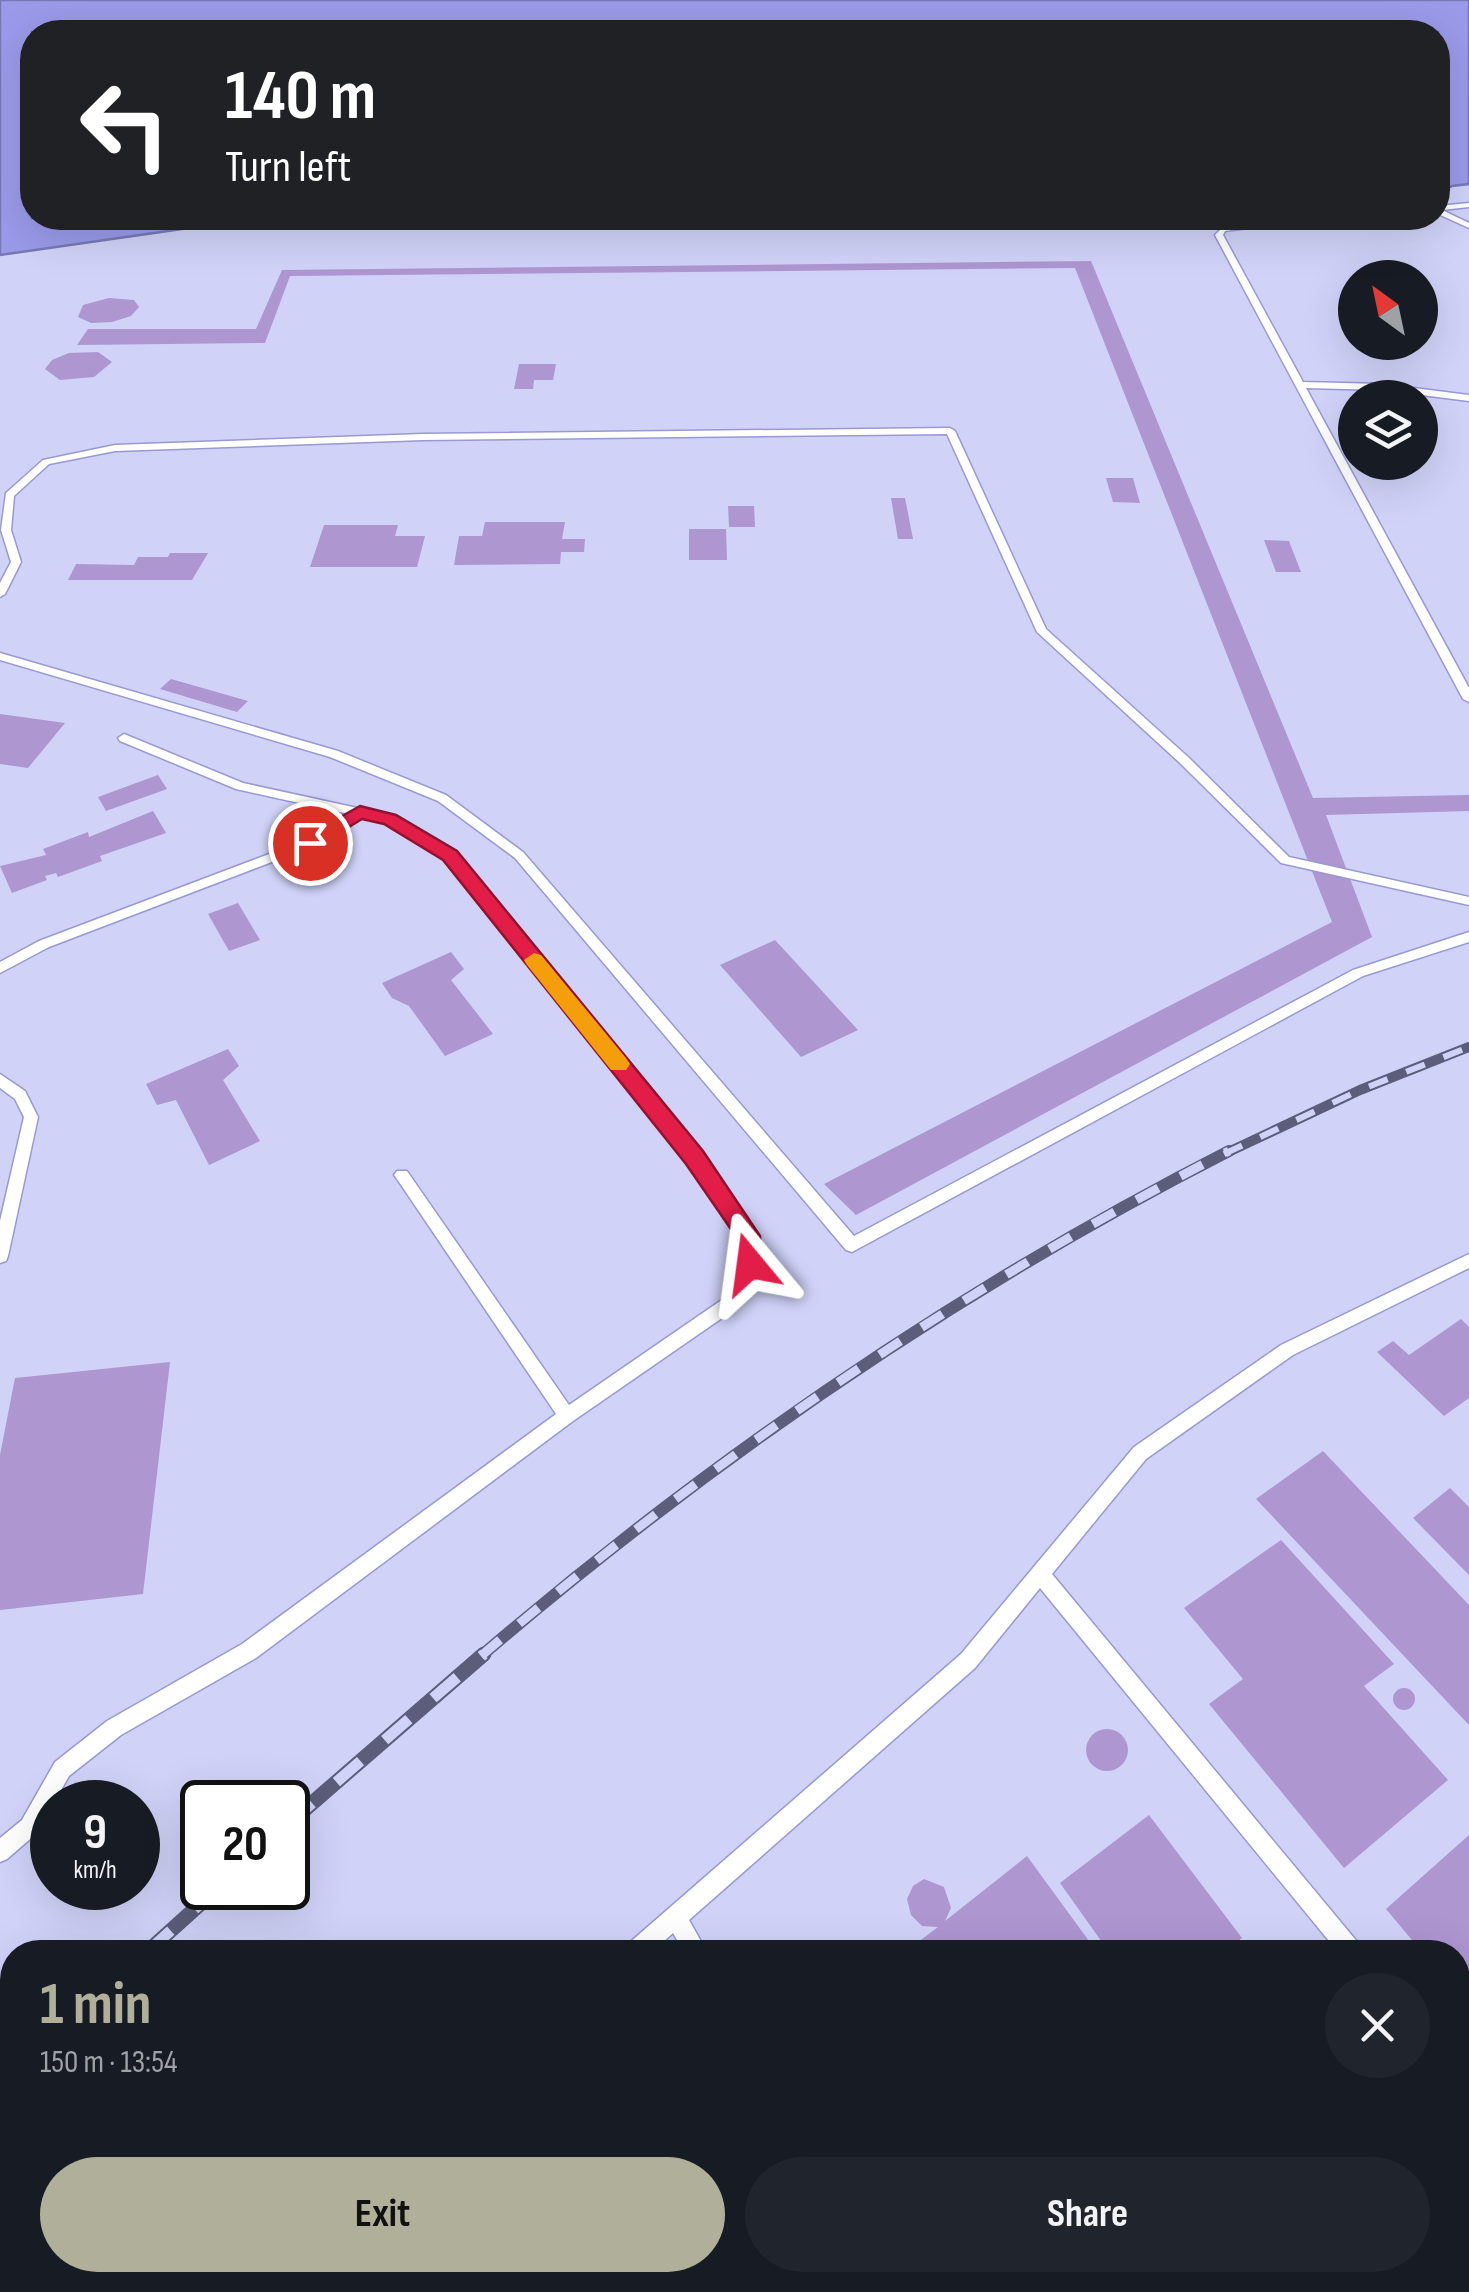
<!DOCTYPE html>
<html lang="en">
<head>
<meta charset="utf-8">
<style>
  :root { --surface:#171b24; --page:#20242c; --text:#f1f3f6; --muted:#9ea1a6; --accent:#b0af99 }
  body { margin:0; font-family:"Sofia Sans Condensed",sans-serif; background:var(--page); color:var(--text); height:100vh; display:flex; flex-direction:column; font-size:38px; white-space:nowrap }
  * { box-sizing:border-box; margin:0 }
  p { font-size:32px; color:var(--muted) }
  .icon { flex:none; width:55px; height:55px; fill:none; stroke:currentColor; stroke-width:2; stroke-linecap:round; stroke-linejoin:round }
  .map { position:relative; flex:1; overflow:hidden }
  .sheet { position:absolute; left:0px; top:1940px; width:1470px; height:352px; display:flex; flex-direction:column; background:var(--surface); border-radius:40px 40px 0 0; box-shadow:0 10px 40px #0002 }
  .sheet>* { flex:none }
  .hud { position:absolute; left:20px; top:20px; width:1430px; height:210px; border-radius:40px; box-shadow:0 10px 40px #0002; background:#202124; color:#fff; overflow:hidden }
  .needle { width:65px; rotate:327deg }
  .buttons { position:absolute; left:1338px; top:260px; display:grid; gap:20px }
  .buttons a { display:grid; place-items:center; width:100px; height:100px; border-radius:50%; background:var(--surface); box-shadow:0 10px 40px #0002; font-size:50px }
  .speed { position:absolute; left:30px; top:1780px; display:flex; gap:20px; font-size:50px; font-weight:700; text-align:center }
  .speed>* { display:grid; place-content:center; width:130px; height:130px; border-radius:50%; background:var(--surface); box-shadow:0 10px 40px #0002; line-height:1 }
  .speed small { font-size:25px; font-weight:400 }
  .speed .limit { border:5px solid #111; border-radius:15px; background:#fff; color:#111 }
  .pin { position:absolute; display:grid; place-items:center; width:85px; height:85px; color:#fff; margin:-42px; border:5px solid #fff; border-radius:50%; box-shadow:0 2px 10px #0007 }
  .me { position:absolute; width:110px; margin:-55px; rotate:344deg; stroke-linejoin:round; filter:drop-shadow(0 0 8px #0008) }
  .turn { display:flex; align-items:center; gap:35px; height:210px; padding:0 40px; font-size:45px }
  .turn .icon { width:130px; height:130px; stroke-width:2.5 }
  .turn b { display:block; font-size:70px; line-height:85px }
  .round { display:grid; place-items:center; flex:none; width:105px; height:105px; border-radius:52px; background:var(--page) }
  .summary { display:flex; align-items:center; justify-content:space-between; height:170px; padding:0 40px }
  h1 { font-size:60px; font-weight:700; line-height:75px; color:var(--accent) }
  .button { display:flex; gap:20px; margin-top:auto; padding:20px 40px }
  .button a { flex:1; height:115px; border-radius:60px; background:var(--accent); color:#111; font-size:40px; font-weight:700; line-height:115px; text-align:center }
  .button a+a { background:var(--page); color:var(--text) }
  .map>svg:first-child { display:block }
  .water { fill:#9a9ae9; stroke:#7878b7; stroke-width:2.5 }
  .building { fill:#ae96d1 }
  .lines { fill:none; stroke-linecap:round; stroke-linejoin:round }
  .service-casing { stroke:#9899d5; stroke-width:3 }
  .service { fill:#fff; fill-rule:evenodd }
  .rail-far2-casing { stroke:#5c5d7a; stroke-width:10 }
  .rail-far1-casing { stroke:#5c5d7a; stroke-width:12 }
  .rail-casing { stroke:#5c5d7a; stroke-width:15 }
  .rail-far2 { stroke:#d0d2f8; stroke-width:6; stroke-dasharray:20; stroke-linecap:butt }
  .rail-far1 { stroke:#d0d2f8; stroke-width:9; stroke-dasharray:25; stroke-linecap:butt }
  .rail { stroke:#d0d2f8; stroke-width:11; stroke-dasharray:32; stroke-linecap:butt }
  .route { fill:#e11d48; stroke:#92132f; stroke-width:2.5 }
  .slow { fill:#f59e0b }
</style>
</head>
<body>
<div class="map">
<svg width="1469" height="2292" viewBox="0 0 1469 2292">
  <rect width="100%" height="100%" fill="#d0d2f8"/>
  <path class="water" d="M0 0H1469V184L1452 186 1438 194V32H32V218H310L189 228 0 255Z"/>
  <g class="building">
    <path d="M1091 261 1313 798 1469 795V811L1326 815 1372 937 856 1215 824 1184 1332 922 1075 268 290 276 265 343 77 345 88 329H256L282 270Z"/>
    <path d="M109 298 134 300 139 307 131 316 112 322 91 323 78 317 83 305Z"/>
    <path d="M98 352 112 362 94 377 60 380 45 369 52 360 69 353Z"/>
    <path d="M519 364H556L553 380H534L533 389H514Z"/>
    <path d="M1106 478H1133L1140 503 1113 502Z"/>
    <path d="M891 498H905L913 539H898Z"/>
    <path d="M728 506H754L755 527H729Z"/>
    <path d="M485 522H565L562 539H585L584 552H561L560 564 454 565 459 536H482Z"/>
    <path d="M324 525H398L395 536H425L417 567H310Z"/>
    <path d="M689 529H726L727 560H689Z"/>
    <path d="M1264 540 1289 541 1301 572H1276Z"/>
    <path d="M170 553H208L192 580H68L76 564 134 565 138 557H168Z"/>
    <path d="M171 679 248 701 237 712 160 689Z"/>
    <path d="M0 714 65 723 28 768 0 764Z"/>
    <path d="M158 775 167 789 106 811 98 797Z"/>
    <path d="M153 811 166 833 100 856 102 861 58 877 56 873 45 876 47 880 12 893 0 866 46 855 43 849 88 832 89 837Z"/>
    <path d="M238 903 260 940 229 951 208 914Z"/>
    <path d="M775 940 858 1030 801 1057 720 965Z"/>
    <path d="M451 952 464 969 451 980 493 1034 445 1056 409 1006 392 998 382 983Z"/>
    <path d="M228 1049 239 1066 223 1080 260 1141 209 1165 176 1100 157 1105 146 1084Z"/>
    <path d="M1461 1319 1469 1327V1398L1444 1416 1377 1352 1393 1341 1409 1355Z"/>
    <path d="M170 1362 143 1594 0 1610V1455L15 1378Z"/>
    <path d="M1323 1451 1469 1605V1725L1256 1499Z"/>
    <path d="M1450 1488 1469 1507V1575L1413 1518Z"/>
    <path d="M1281 1540 1394 1664 1364 1686 1448 1780 1344 1868 1209 1704 1243 1679 1184 1608Z"/>
    <circle cx="1404" cy="1699" r="11"/>
    <circle cx="1107" cy="1750" r="21"/>
    <path d="M1149 1815 1242 1938 1224 1952H1109L1060 1883Z"/>
    <path d="M1469 1835V2010L1458 1996V1952H1422L1386 1909Z"/>
    <path d="M1027 1856 1097 1952H905L938 1927 922 1926 911 1915 907 1899 913 1886 924 1879 944 1887 951 1908 945 1921Z"/>
    <path d="M1458 2154 1469 2168V2209L1458 2220Z"/>
    <path d="M1458 2269 1469 2284V2292H1417L1429 2280H1458Z"/>
    <path d="M1213 2280H1331L1340 2292H1200Z"/>
  </g>
  <g class="lines">
    <defs>
      <g id="service">
        <path d="M1469 203V207L1442 210 1469 223V228L1438 214V206Z"/>
        <path d="M1306 218H1326L1225 231 1223 235 1303 382 1382 384 1469 395V401L1382 390 1306 388 1469 688V702L1463 699 1215 235 1223 227Z"/>
        <path d="M950 428 955 431 1046 629 1188 757 1289 857 1469 897V905L1281 863 1180 763 1037 632 947 434 423 440 115 451 49 464 14 496 11 530 21 562 5 594 0 597V583L11 562 1 530 6 493 43 460 115 445 423 434Z"/>
        <path d="M0 653 338 751 446 795 523 852 854 1236 1353 970 1469 932V942L1363 976 852 1252 846 1250 515 858 438 801 330 757 0 660Z"/>
        <path d="M124 734 243 783 394 816 454 853 700 1154 754 1231 758 1265 738 1307 573 1421 256 1658 121 1735 69 1776 36 1834 7 1859 0 1862V1838L22 1820 55 1762 107 1721 242 1644 556 1414 397 1179 394 1175 397 1171H407L569 1405 726 1297 742 1265 740 1237 690 1162 446 859 386 822 363 817 314 846 49 947 0 973V962L39 941 306 840 349 814 236 789 120 741 118 738Z"/>
        <path d="M0 1074 25 1091 38 1117 8 1256 6 1261 0 1263V1221L24 1117 15 1099 0 1088Z"/>
        <path d="M1469 1254V1268L1293 1355 1146 1459 1052 1574 1359 1944 1362 1952H1338L1040 1588 975 1668 689 1920 707 1952H684L673 1933 652 1952H625L628 1944 961 1654 1134 1447 1281 1345Z"/>
        <path d="M1458 2071 1469 2078V2107L1458 2099Z"/>
        <path d="M300 2280H324L320 2292H296Z"/>
        <path d="M871 2280H897L902 2292H877Z"/>
      </g>
    </defs>
    <use href="#service" class="service-casing"/>
    <use href="#service" class="service"/>
    <defs>
      <path id="rail-far2" d="M1224 1154 1360 1090 1469 1047"/>
      <path id="rail-far1" d="M481 1656C711 1459 958 1289 1229 1151"/>
      <g id="rail">
        <path d="M288 1824 484 1654"/>
        <path d="M147 1952 218 1888"/>
        <path d="M0 2088 12 2076"/>
      </g>
    </defs>
    <use href="#rail-far2" class="rail-far2-casing"/>
    <use href="#rail-far1" class="rail-far1-casing"/>
    <use href="#rail" class="rail-casing"/>
    <use href="#rail-far2" class="rail-far2"/>
    <use href="#rail-far1" class="rail-far1"/>
    <use href="#rail" class="rail"/>
  </g>
  <path class="route" d="M360 806 396 815 457 851 703 1151 760 1236 762 1264 759 1272H741L737 1238 686 1164 443 860 384 824 362 819 316 847H303V838Z"/>
  <path class="slow" d="M534 953 541 955 626 1058 630 1064 626 1070H611L527 965 524 960Z"/>
</svg>
<div class="buttons">
<a><svg class="needle" viewBox="-14 -14 28 28"><path d="M0-13l5 13h-10z" fill="#e53935"/><path d="M0 13l5-13h-10z" fill="#9ea1a6"/></svg></a>
<a><svg class="icon" aria-label="layers" viewBox="0 0 24 24"><path d="M12 4l9 5-9 5-9-5zM3 14l9 5 9-5"/></svg></a>
</div>
<div class="speed"><div>9<small>km/h</small></div><div class="limit">20</div></div>
<div class="pin" style="left:310px;top:843px;background:#d93025"><svg class="icon" aria-label="arrive" viewBox="0 0 24 24"><path d="M6 21V4h12l-3 4 3 4H6"/></svg></div>
<svg class="me" style="left:750px;top:1264px" viewBox="-20 -20 40 40"><path d="M0-17L14 15 0 8-14 15z" fill="#e11d48" stroke="#fff" stroke-width="4"/></svg>
<div class="hud">
<div class="turn"><svg class="icon" aria-label="left" viewBox="0 0 24 24"><path d="M17 20v-9H6M10 6l-5 5 5 5"/></svg><div><b>140 m</b>Turn left</div></div>
</div>
<section class="sheet">
<div class="summary"><div><h1>1 min</h1><p>150 m · 13:54</p></div><a class="round"><svg class="icon" aria-label="close" viewBox="0 0 24 24"><path d="M6 6l12 12M18 6L6 18"/></svg></a></div>
<div class="button"><a>Exit</a><a>Share</a></div>
</section>
</div>
</body>
</html>
